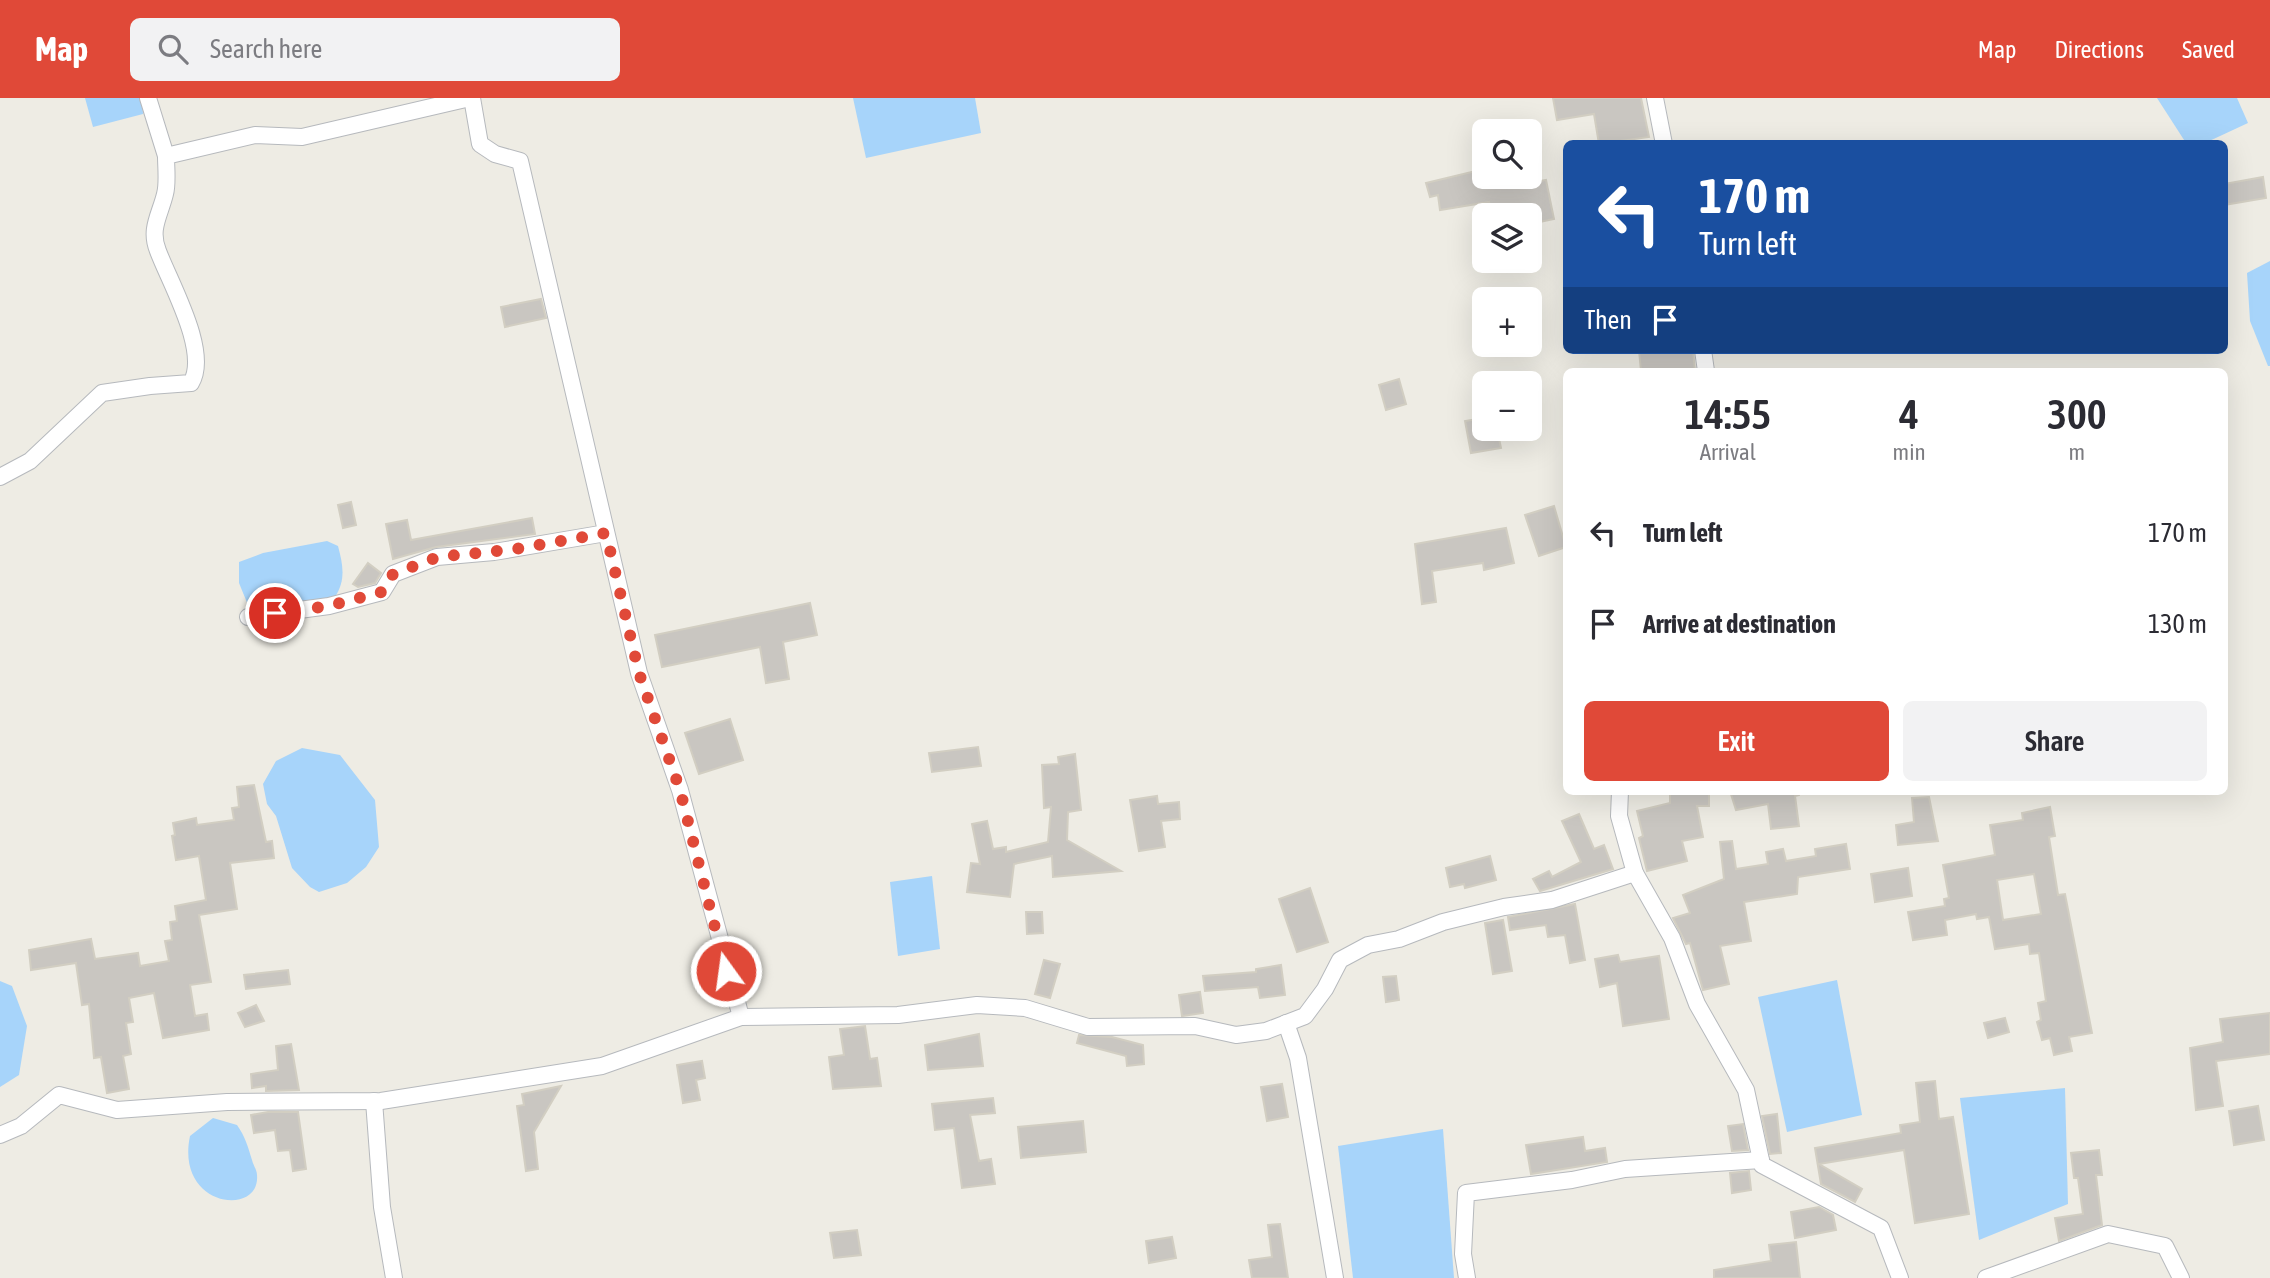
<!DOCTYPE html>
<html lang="en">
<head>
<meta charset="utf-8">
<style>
  :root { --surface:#fff; --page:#f2f2f3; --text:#2b2b33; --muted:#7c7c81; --accent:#e04938 }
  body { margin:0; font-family:"Asap Condensed",sans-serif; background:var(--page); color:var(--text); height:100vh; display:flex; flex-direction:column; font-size:26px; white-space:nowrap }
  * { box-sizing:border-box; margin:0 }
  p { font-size:23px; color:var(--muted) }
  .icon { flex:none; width:38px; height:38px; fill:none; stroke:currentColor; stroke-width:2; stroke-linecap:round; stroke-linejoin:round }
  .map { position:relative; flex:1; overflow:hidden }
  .side { position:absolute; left:1563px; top:270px; width:665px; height:427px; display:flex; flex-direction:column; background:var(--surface); border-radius:10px; box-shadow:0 7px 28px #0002 }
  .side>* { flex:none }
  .banner { position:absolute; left:1563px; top:42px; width:665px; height:214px; border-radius:10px; box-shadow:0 7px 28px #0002; background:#1a4fa0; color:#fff; overflow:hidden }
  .fabs { position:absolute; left:1472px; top:21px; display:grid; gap:14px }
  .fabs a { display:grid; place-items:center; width:70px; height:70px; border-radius:10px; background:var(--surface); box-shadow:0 7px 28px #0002; font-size:35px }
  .pin { position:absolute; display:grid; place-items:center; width:60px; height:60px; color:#fff; margin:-30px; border:4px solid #fff; border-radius:50%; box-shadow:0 2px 7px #0007 }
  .me { position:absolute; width:77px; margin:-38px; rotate:346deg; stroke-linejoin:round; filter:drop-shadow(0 0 5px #0008) }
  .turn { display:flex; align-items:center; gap:24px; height:147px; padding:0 21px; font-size:32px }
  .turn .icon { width:91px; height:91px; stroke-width:2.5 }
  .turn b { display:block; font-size:49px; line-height:60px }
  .then { display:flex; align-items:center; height:66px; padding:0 21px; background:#0003; gap:14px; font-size:26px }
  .eta { display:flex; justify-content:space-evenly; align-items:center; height:119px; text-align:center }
  .eta b { font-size:42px; font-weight:600; line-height:49px }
  .cta { display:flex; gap:14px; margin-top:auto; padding:14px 21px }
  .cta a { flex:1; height:80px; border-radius:10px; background:var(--accent); color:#fff; font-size:28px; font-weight:600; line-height:80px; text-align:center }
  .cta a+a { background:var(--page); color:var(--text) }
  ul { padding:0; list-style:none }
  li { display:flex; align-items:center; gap:21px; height:91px; padding:0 21px }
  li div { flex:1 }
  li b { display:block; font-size:26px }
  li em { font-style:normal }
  header { display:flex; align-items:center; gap:42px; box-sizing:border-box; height:98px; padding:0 35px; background:var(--accent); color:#fff }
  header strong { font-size:33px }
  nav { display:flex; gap:38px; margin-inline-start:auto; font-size:24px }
  .search { width:490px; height:63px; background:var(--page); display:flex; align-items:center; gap:18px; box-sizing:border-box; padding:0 24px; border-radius:10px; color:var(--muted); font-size:26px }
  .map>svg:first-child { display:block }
  .water { fill:#a7d4fa }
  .building { fill:#c9c6c1; stroke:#d2cec2; stroke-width:2; fill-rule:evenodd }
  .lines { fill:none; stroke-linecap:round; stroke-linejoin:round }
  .street-casing { stroke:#b6b9bd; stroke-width:18 }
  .street { stroke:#fff; stroke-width:16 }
  .route { stroke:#e04938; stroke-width:12; stroke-dasharray:0 21.6 }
</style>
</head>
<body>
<header>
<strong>Map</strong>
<div class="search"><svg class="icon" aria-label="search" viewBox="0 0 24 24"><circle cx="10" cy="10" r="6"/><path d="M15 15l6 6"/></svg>Search here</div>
<nav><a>Map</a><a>Directions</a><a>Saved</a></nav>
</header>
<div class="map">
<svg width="2270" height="1180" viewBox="0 0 2270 1180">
  <rect width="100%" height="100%" fill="#eeece4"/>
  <g class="water">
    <path d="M85 0H142L143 16 93 29Z"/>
    <path d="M853 0H975L981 35 866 60Z"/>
    <path d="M2157 0H2237L2248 25 2205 45H2186Z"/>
    <path d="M2270 163V268H2268L2250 223 2247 175Z"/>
    <path d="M327 443 338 448C343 467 346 482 335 499L257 511 248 507 239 485V464L263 455Z"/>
    <path d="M302 650 340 657 375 702 379 749 366 769 347 785 319 794 310 789 292 770 276 718 267 706 263 686 276 663Z"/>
    <path d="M932 778 940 851 898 858 890 784Z"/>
    <path d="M1837 882 1862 1017 1787 1034 1758 899Z"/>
    <path d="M0 883 12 888 27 928 19 977 0 989Z"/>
    <path d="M2065 990 2068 1106 1979 1142 1960 1000Z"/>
    <path d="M213 1020 237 1027C245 1038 248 1049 252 1062 253 1067 257 1072 257 1077 261 1119 175 1110 190 1038Z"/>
    <path d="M1443 1031 1454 1180H1353L1338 1048Z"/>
  </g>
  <g class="building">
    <path d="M1553 0H1641L1649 39 1599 46 1594 16 1557 22Z"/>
    <path d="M1484 71V79H1540V83L1546 82 1554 121 1530 126V117H1491L1489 104 1440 112 1438 97 1430 99 1426 85Z"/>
    <path d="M2263 79 2266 100 2224 107V86Z"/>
    <path d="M541 201 546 220 505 229 501 209Z"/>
    <path d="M1639 252H1693L1695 273H1641Z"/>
    <path d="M1399 281 1406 306 1386 312 1379 287Z"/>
    <path d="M1484 320V331H1497L1501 350 1471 355 1465 323Z"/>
    <path d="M351 404 356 427 343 430 338 407Z"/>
    <path d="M1554 408 1566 449 1539 458 1525 417Z"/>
    <path d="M532 420 535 436 436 449 393 461 386 426 407 422 411 442Z"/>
    <path d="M1506 430 1514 465 1484 472 1483 465 1432 473 1436 504 1422 506 1415 446Z"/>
    <path d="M368 465 381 475 375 485 358 489 353 486Z"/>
    <path d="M810 505 817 537 783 544 789 581 766 585 760 549 662 569 655 537Z"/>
    <path d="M730 621 743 662 699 676 685 635Z"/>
    <path d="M978 649 981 668 932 674 929 655Z"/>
    <path d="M1075 656 1081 712 1068 714 1067 742 1121 773 1053 779 1052 758 1014 766 1010 799 967 794 971 765 980 766 972 726 987 723 993 751 1006 749V754L1048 744 1051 709 1044 710 1042 667 1059 666 1058 659Z"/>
    <path d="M254 687 266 744 272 743 274 760 230 765 237 811 199 817 211 884 190 887 195 918 207 916 209 932 163 940 154 895 129 900 133 924 126 925 131 956 123 958 129 991 107 995 101 959 94 960 89 906 82 907 76 865 31 872 29 852 91 841 95 861 138 855 140 868 169 863 165 843 172 842 170 824 177 823 175 808 206 802 199 758 176 762 172 738 175 737 173 725 196 720 197 727 234 722 232 710 239 709 237 689Z"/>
    <path d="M1670 693H1709V708H1697L1703 739 1682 743 1687 763 1647 773 1639 740 1643 738 1637 713 1670 705Z"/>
    <path d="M1730 693H1799V697L1795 698 1799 728 1771 731 1768 706 1736 712Z"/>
    <path d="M1157 698 1158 706 1179 704 1180 721 1161 723 1165 749 1139 753 1130 702Z"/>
    <path d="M1929 699 1938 743 1898 747 1896 727 1914 724 1912 700Z"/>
    <path d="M2050 709 2055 738 2049 739 2058 797 2065 796 2092 935 2069 939 2072 953 2054 957 2050 940 2042 942 2037 924 2041 922 2038 905 2046 903 2039 855 2030 856 2029 846 1995 851 1989 819 1977 821 1976 816 1945 822 1947 837 1913 842 1908 814 1945 808 1944 801 1949 800 1943 767 1995 757 1990 727 2023 722 2022 715ZM2034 776 2041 816 2003 822 1997 782Z"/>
    <path d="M1579 716 1594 751 1604 747 1613 771 1540 793 1533 781 1549 773 1552 779 1581 764 1562 723Z"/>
    <path d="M1732 743 1736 771 1768 766 1766 754 1783 751 1786 763 1816 758 1815 751 1846 746 1850 771 1798 779 1797 796 1744 804 1751 843 1720 848 1729 886 1703 892 1690 845 1686 846 1673 820 1690 815 1683 797 1724 781 1720 744Z"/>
    <path d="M1490 758 1496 782 1465 790 1464 786 1450 789 1446 770Z"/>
    <path d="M1908 770 1912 798 1875 804 1871 776Z"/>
    <path d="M1310 790 1328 844 1297 854 1279 801Z"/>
    <path d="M1575 806 1585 862 1570 865 1565 837 1548 839 1546 827 1510 832 1508 819Z"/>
    <path d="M1026 814H1042L1043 835 1027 836Z"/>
    <path d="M1503 822 1512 873 1493 876 1485 825Z"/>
    <path d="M1618 857 1620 864 1659 858 1669 921 1623 928 1617 885 1600 889 1595 861Z"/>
    <path d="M1044 862 1060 866 1050 900 1035 896Z"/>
    <path d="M1281 867 1285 897 1260 900 1258 889 1205 893 1203 878 1256 874V871Z"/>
    <path d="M288 872 290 886 246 891 244 877Z"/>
    <path d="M1396 878 1399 902 1386 904 1383 879Z"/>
    <path d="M1200 894 1203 915 1182 918 1179 897Z"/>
    <path d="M256 907 264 923 245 929 238 915Z"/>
    <path d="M2270 915V956L2216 963 2223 1008 2196 1012 2190 950 2223 944 2220 921Z"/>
    <path d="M2005 920 2009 934 1988 940 1984 925Z"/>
    <path d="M865 928 870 961 877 960 881 988 833 991 829 959 844 957 840 931Z"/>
    <path d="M979 936 983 968 928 972 925 947Z"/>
    <path d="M1079 937 1112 939 1143 947 1144 966 1127 968 1126 958 1077 945Z"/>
    <path d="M291 946 299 992 266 993V988L252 990 251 976 278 972 276 948Z"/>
    <path d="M702 963 705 980 696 982 700 1002 683 1005 677 967Z"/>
    <path d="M1935 983 1939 1021 1953 1019 1969 1116 1915 1125 1904 1052 1819 1066 1862 1091 1855 1104 1821 1086 1815 1050 1901 1035 1900 1027 1920 1024 1916 985Z"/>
    <path d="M1282 986 1288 1019 1267 1023 1261 989Z"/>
    <path d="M561 988 534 1034 538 1071 526 1073 517 1008 524 1007 522 996Z"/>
    <path d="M993 1000 995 1015 970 1017 979 1063 991 1061 995 1086 962 1090 954 1030 935 1032 932 1006Z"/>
    <path d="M2258 1008 2264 1042 2234 1047 2229 1013Z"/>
    <path d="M268 1014H298L306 1071 293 1073 290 1052 278 1053 275 1032 254 1035 251 1017Z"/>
    <path d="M1777 1016 1781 1055 1770 1056 1762 1018Z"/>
    <path d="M1083 1023 1086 1054 1021 1060 1018 1029Z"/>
    <path d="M1743 1026 1748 1052 1732 1053 1728 1028Z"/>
    <path d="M1583 1039 1585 1053 1605 1050 1607 1064 1531 1076 1526 1047Z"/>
    <path d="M2099 1052 2102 1077H2096L2102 1127 2059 1143 2055 1120 2083 1116 2078 1080H2074L2071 1055Z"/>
    <path d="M1749 1073 1751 1092 1732 1095 1730 1075Z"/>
    <path d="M1819 1109 1833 1117 1836 1132 1795 1140 1791 1114Z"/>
    <path d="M1280 1126 1288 1180H1252L1249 1162 1272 1159 1268 1127Z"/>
    <path d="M857 1132 861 1157 834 1160 830 1135Z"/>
    <path d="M1172 1139 1176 1160 1149 1165 1146 1143Z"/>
    <path d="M1796 1144 1800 1180H1714V1172L1771 1163 1769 1147Z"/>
  </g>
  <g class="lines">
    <defs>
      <g id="street">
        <path d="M148 0 166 58"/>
        <path d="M1655 0 1664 46"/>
        <path d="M1703 252 1706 273"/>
        <path d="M0 379 30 363 102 295 150 288 191 285C210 254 170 185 158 153 149 131 160 117 165 96 168 85 166 70 166 58L255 37 302 39 470 0"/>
        <path d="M248 519 329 508 382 494 393 476 437 459 494 454 606 435"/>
        <path d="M1620 693 1619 718 1635 775 1672 840 1697 906 1746 992 1762 1067 1881 1130 1900 1180"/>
        <path d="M741 919 898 917 977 907 1025 910 1088 929 1195 928 1236 937 1266 933 1305 918 1325 891 1340 862 1368 847 1399 841 1443 824 1504 809 1552 802 1635 775"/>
        <path d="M1286 925 1298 960 1335 1180"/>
        <path d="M374 1003 382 1109 394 1180"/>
        <path d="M0 1037 21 1028 59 997 117 1012 227 1004 381 1003 602 968 741 919 680 692 639 575 520 63 495 56 480 46 472 0"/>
        <path d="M1467 1180 1463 1156 1466 1095 1572 1082 1625 1071 1761 1062"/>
        <path d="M1986 1180 2108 1136 2165 1148 2181 1180"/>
      </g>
    </defs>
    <use href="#street" class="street-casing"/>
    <use href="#street" class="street"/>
  </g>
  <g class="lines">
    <path class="route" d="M275 515 329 508 382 494 393 476 438 459 516 451 606 435 639 575 680 692 726 873"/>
  </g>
</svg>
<div class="fabs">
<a><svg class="icon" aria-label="search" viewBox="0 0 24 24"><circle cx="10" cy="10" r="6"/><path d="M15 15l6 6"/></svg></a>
<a><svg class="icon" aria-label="layers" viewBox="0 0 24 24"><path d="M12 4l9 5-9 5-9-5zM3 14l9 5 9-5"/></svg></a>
<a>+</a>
<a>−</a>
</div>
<div class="pin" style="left:275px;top:515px;background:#d93025"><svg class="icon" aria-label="arrive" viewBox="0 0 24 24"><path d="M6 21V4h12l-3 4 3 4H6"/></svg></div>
<svg class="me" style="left:726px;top:873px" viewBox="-20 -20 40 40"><circle r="17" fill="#e04938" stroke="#fff" stroke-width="3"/><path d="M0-11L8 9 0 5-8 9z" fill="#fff"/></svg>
<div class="banner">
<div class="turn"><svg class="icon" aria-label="left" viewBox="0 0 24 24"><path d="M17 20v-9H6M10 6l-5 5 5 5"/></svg><div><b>170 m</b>Turn left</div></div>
<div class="then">Then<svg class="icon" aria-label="arrive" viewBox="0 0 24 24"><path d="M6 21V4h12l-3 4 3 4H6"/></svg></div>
</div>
<section class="side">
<div class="eta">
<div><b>14:55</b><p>Arrival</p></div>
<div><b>4</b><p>min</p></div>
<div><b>300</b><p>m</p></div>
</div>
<ul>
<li><svg class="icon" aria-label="left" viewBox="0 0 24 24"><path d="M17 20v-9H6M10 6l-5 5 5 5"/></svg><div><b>Turn left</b></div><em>170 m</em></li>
<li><svg class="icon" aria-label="arrive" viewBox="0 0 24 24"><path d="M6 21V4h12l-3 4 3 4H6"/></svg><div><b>Arrive at destination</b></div><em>130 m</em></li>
</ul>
<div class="cta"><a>Exit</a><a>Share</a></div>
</section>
</div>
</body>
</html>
